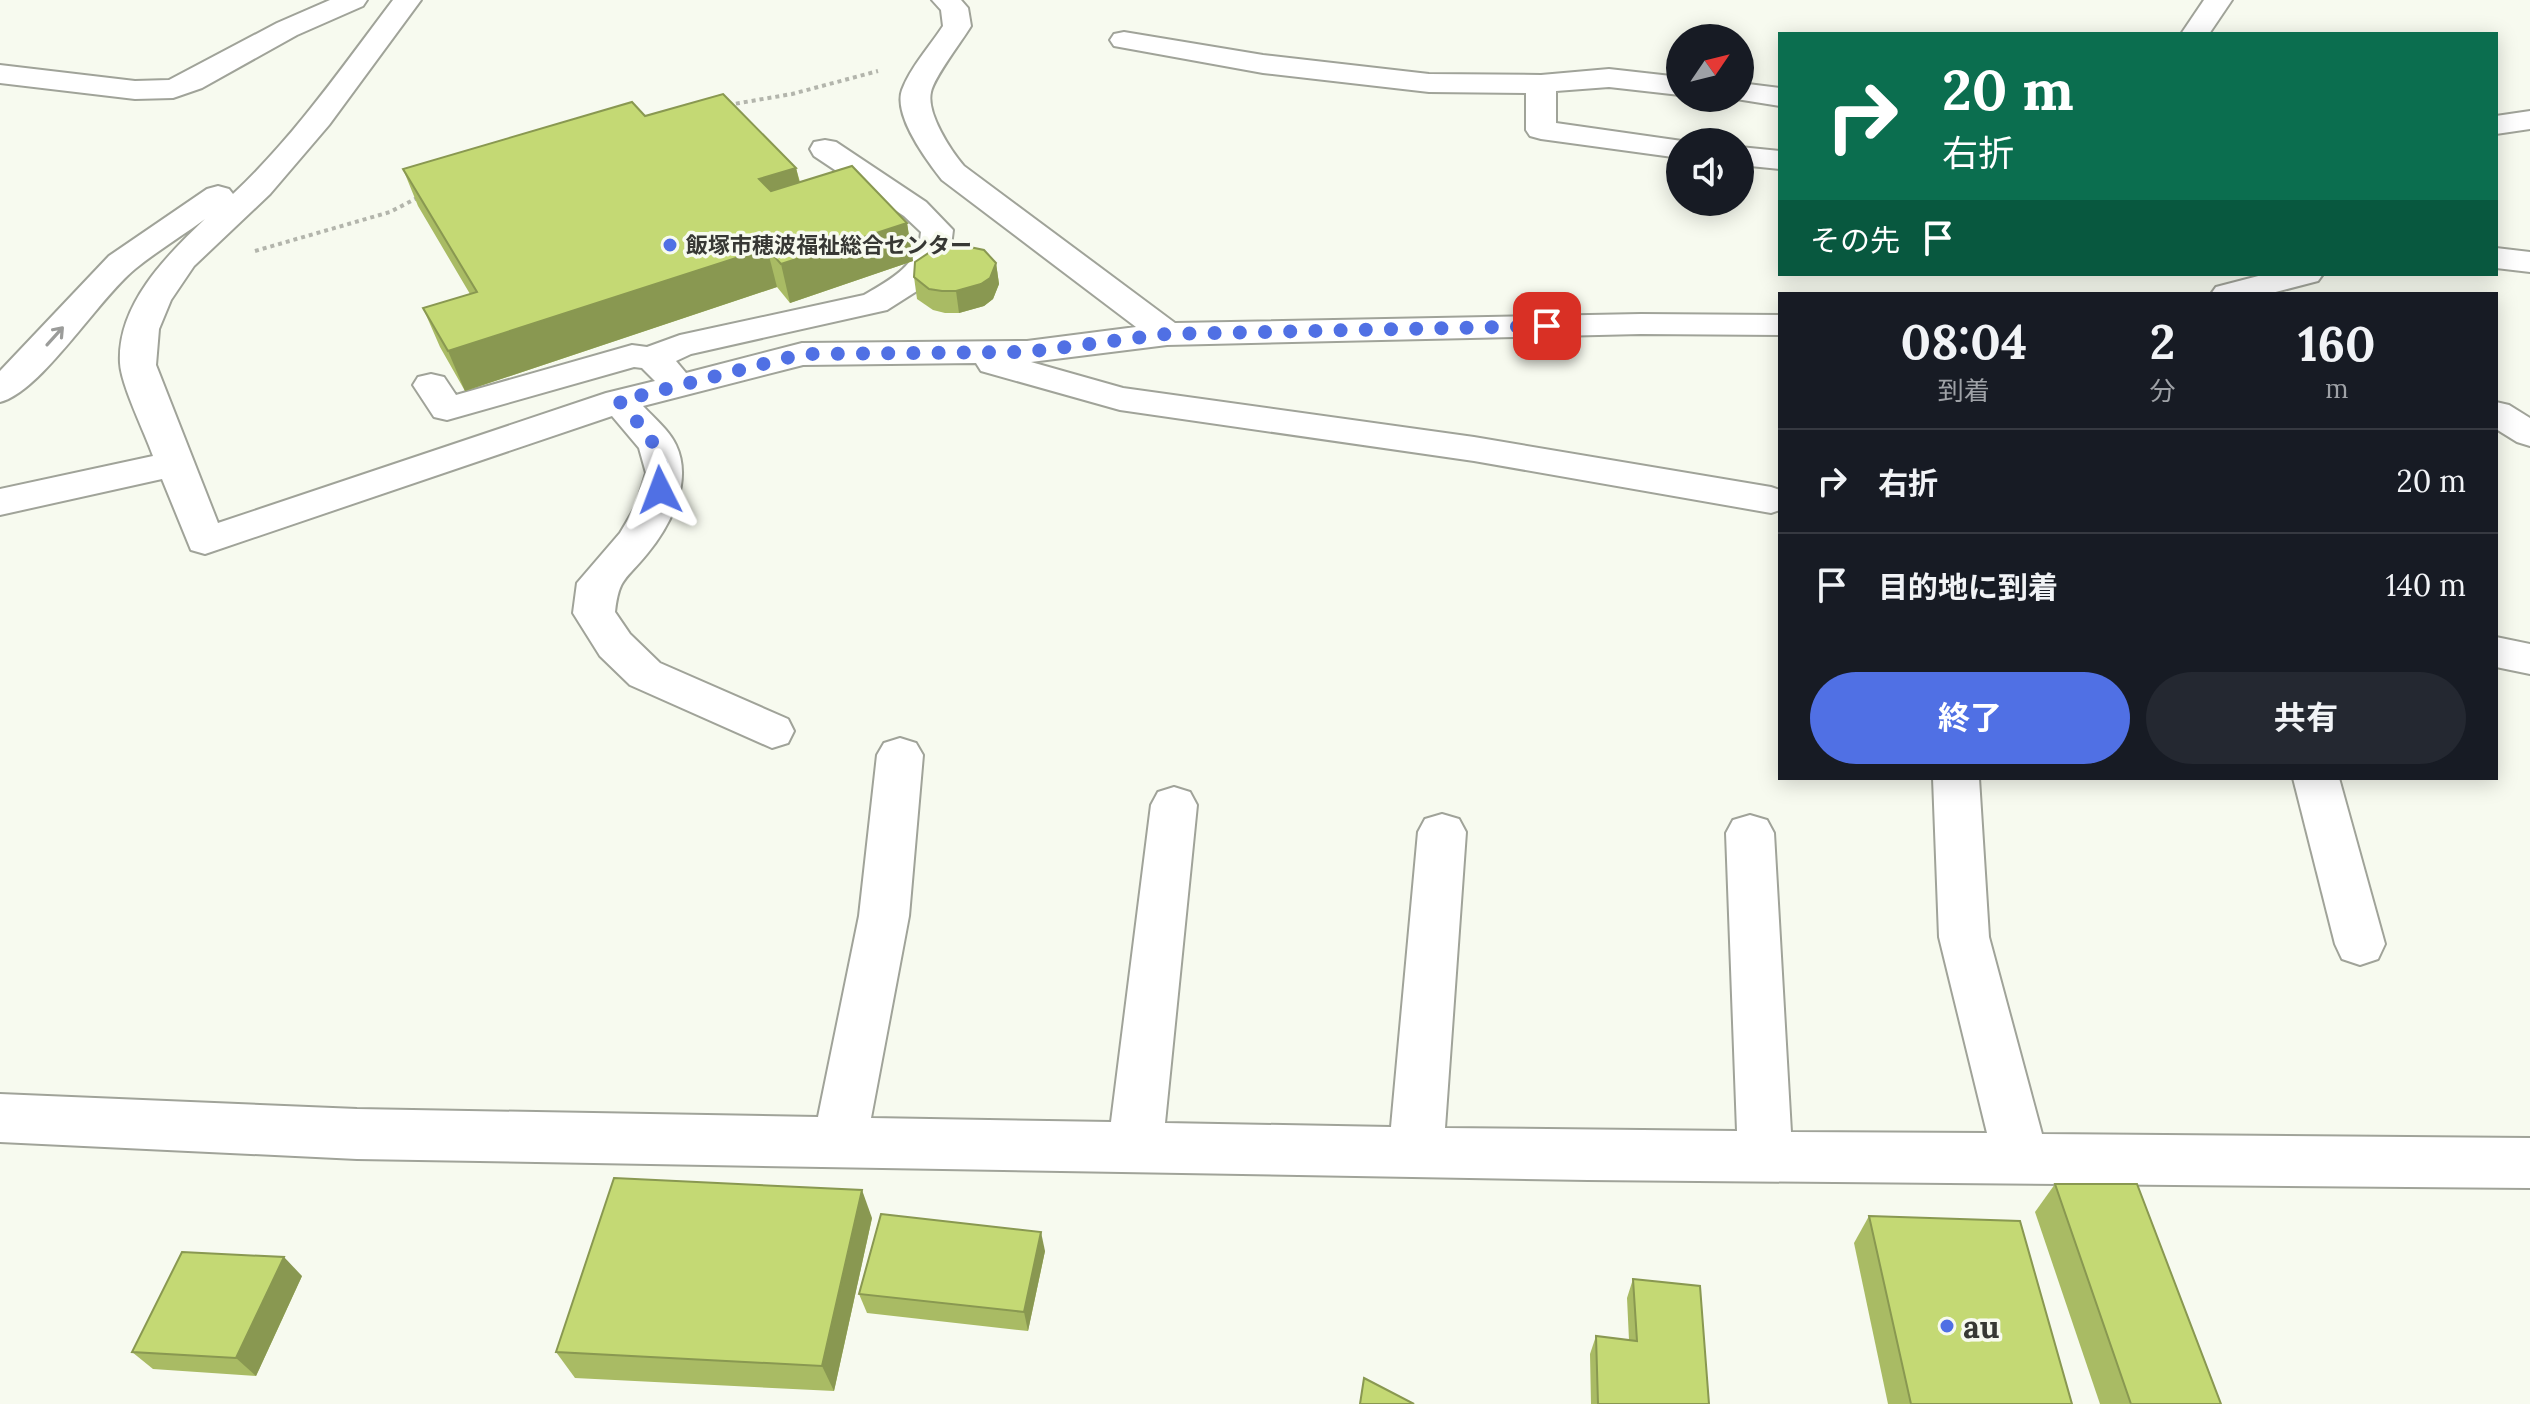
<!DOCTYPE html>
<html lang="ja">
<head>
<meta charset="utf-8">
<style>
  :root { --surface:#171b24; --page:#242831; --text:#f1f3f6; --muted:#9ea1a6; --line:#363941; --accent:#5070e4 }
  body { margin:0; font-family:Lora,"Noto Sans JP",serif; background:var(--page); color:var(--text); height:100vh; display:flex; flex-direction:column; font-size:30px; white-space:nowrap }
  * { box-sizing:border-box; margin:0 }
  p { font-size:26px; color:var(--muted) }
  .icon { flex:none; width:44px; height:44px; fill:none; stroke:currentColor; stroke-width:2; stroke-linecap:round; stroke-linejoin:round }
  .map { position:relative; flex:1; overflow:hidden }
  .details { position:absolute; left:1778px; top:292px; width:720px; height:488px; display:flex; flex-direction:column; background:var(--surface); border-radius:0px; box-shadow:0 4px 20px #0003 }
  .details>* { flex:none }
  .top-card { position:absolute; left:1778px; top:32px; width:720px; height:244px; border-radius:0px; box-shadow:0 4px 20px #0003; background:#0b6e4f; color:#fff; overflow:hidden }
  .needle { width:52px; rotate:55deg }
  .tools { position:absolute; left:1666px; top:24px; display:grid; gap:16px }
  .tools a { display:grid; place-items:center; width:88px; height:88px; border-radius:50%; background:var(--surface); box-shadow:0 4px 20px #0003; font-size:40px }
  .pin { position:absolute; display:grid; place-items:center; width:68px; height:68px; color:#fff; margin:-34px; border-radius:16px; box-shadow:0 4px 12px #0006 }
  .me { position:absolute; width:88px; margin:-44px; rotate:357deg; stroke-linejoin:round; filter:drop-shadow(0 0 6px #0008) }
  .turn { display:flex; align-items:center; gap:28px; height:168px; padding:0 32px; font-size:36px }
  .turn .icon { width:104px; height:104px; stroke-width:2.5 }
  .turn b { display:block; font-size:56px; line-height:68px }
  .then { display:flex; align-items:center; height:76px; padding:0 32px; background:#0003; gap:16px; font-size:30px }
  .eta { display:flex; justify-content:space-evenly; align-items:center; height:136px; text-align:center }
  .eta b { font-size:48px; font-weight:700; line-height:56px }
  .cta { display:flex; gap:16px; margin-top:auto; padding:16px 32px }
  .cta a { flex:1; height:92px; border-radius:48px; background:var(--accent); color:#fff; font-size:32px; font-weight:700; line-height:92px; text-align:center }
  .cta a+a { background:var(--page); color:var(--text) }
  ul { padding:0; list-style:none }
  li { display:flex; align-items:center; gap:24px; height:104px; padding:0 32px; border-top:2px solid var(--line) }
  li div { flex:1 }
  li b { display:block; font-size:30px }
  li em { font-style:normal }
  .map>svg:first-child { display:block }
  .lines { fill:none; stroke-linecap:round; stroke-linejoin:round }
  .minor-casing { stroke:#a0a399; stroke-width:4 }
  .path { stroke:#b3b5ac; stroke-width:4; stroke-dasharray:4 4; stroke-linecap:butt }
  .minor { fill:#fff; fill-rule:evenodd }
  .wall { fill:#a9bb64 }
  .shaded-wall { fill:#899851 }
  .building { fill:#c4d974; stroke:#899851; stroke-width:2 }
  .oneway { stroke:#9b9c9a }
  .route { stroke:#5070e4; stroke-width:14; stroke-dasharray:0 25.2 }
  .poi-dot { fill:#5070e4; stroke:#f7faef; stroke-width:3 }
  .labels { text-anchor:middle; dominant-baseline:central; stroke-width:7; stroke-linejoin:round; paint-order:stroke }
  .far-poi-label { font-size:22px; font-weight:bold; fill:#373834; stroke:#f7faef; text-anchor:start }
  .near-poi-label { font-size:32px; font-weight:bold; fill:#373834; stroke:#f7faef; text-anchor:start }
</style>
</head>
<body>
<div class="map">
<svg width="2530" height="1404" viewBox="0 0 2530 1404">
  <rect width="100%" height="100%" fill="#f7faef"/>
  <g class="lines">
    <defs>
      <g id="minor">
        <path d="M330 0H367L363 6 297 35 202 88 173 98 135 99 0 83V65L135 81 169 80 277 23Z"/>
        <path d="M393 0H421L329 125 270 194 194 266 171 300 159 329 156 365 218 523 606 393 655 381 642 368 634 367 447 420 434 417 413 385 418 377 431 374 444 377 456 395 632 345 647 347 680 335 864 295C890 280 919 265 921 232L904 216 814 156 810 149 814 142 825 140 836 142 926 202 953 230 950 254 938 272 920 289 887 310 691 354 676 361 686 373 802 343 1027 341 1136 327 942 180C927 161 893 115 902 90 910 68 930 46 943 26L941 10 932 0H961L968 8 971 26C962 41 934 77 931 92 926 113 951 151 964 166L1175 323 1641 314 1780 315V335L1641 334 1167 345 1031 362 1123 388 1474 437 1771 487 1780 490V510L1771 513 1474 461 1120 410 981 371 976 363 803 365 643 406C654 418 669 430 676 445 693 481 671 525 647 554 626 580 619 577 615 612L630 634 660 663 788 719 794 731 788 743 772 748 630 685 600 656 573 613 577 583 620 533 636 506 646 473 639 448 612 416 205 554 191 550 162 479 0 515V489L153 456C145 433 121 385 120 363 117 305 166 256 205 219 182 236 157 251 135 269 99 298 41 392 0 402V371L109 256 207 189 218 186 229 189 233 194C294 137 343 66 393 0Z"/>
        <path d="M2204 0H2232L2209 34H2181Z"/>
        <path d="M1124 32 1263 55 1429 74 1541 75 1609 69 1680 77V95L1609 87 1556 91V123L1689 142H1680V158L1541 139 1530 136 1526 130V93L1429 92 1263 73 1114 46 1110 40 1114 34Z"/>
        <path d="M1740 83 1780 88V106L1730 98H1740Z"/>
        <path d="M2530 111V129L2496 134V116Z"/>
        <path d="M1740 147 1780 151V169L1740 165Z"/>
        <path d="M2496 248 2530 252V272L2496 268Z"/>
        <path d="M2266 274H2323L2318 281 2268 294H2211L2216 287Z"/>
        <path d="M2496 402 2509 405 2530 418V446L2517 442 2496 429Z"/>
        <path d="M2496 637 2530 644V674L2496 667Z"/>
        <path d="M900 738 916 743 923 755 909 916 871 1118 1111 1122 1151 805 1158 792 1174 787 1190 792 1197 805 1165 1123 1391 1127 1418 832 1425 819 1442 814 1459 819 1466 832 1445 1128 1737 1131 1726 833 1733 820 1750 815 1767 820 1774 833 1791 1132 1987 1133 1939 937 1933 778H1979L1989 937 2042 1134 2530 1138V1188L1588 1180 357 1159 0 1142V1094L357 1109 818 1117 859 916 877 755 884 743Z"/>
        <path d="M2293 778H2339L2385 944 2378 959 2360 965 2342 959 2335 944Z"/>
      </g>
    </defs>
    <use href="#minor" class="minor-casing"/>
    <g class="path">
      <path d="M728 105 792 94 878 71"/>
      <path d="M255 251 390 212 419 197"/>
    </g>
    <use href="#minor" class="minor"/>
  </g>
  <g class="wall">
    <path d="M645 116 796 168 800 182 907 223 913 261 790 303 777 287 465 391 440 347 423 308 470 294 418 206 403 169Z"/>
    <path d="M996 263 999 284 993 299 984 306 959 313H945L933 310 917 299 914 277Z"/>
    <path d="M2055 1184 2221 1404H2100L2035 1212Z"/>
    <path d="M1869 1216 2072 1404H1888L1854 1243Z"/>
    <path d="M872 1218 834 1391 575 1378 556 1352Z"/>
    <path d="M1045 1251 1028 1331 867 1313 859 1294Z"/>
    <path d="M302 1276 256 1376 153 1369 132 1352Z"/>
    <path d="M1633 1279 1709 1404H1591L1590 1354 1596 1336 1629 1340 1627 1298Z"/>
  </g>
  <g class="shaded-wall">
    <path d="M796 168 805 205 768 217 759 179Z"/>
    <path d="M907 223 913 261 790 303 781 264Z"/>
    <path d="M767 248 777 287 465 391 448 351Z"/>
    <path d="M996 263 999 284 993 299 984 306 959 313 956 291Z"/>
    <path d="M862 1190 872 1218 834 1391 822 1366Z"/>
    <path d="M1041 1232 1045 1251 1028 1331 1024 1312Z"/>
    <path d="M284 1257 302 1276 256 1376 236 1358Z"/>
  </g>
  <g class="building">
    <path d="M723 94 796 168 759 179 771 191 852 166 907 223 781 264 767 248 448 351 423 308 477 292 403 169 632 102 645 116Z"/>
    <path d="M960 245 984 250 996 263 990 278 981 284 956 291H942L929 289 914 277 915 262 933 250Z"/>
    <path d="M614 1178 862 1190 822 1366 556 1352Z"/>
    <path d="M2055 1184H2137L2221 1404H2131Z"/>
    <path d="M881 1214 1041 1232 1024 1312 859 1294Z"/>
    <path d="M1869 1216 2020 1221 2072 1404H1911Z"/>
    <path d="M182 1252 284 1257 236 1358 132 1352Z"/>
    <path d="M1633 1279 1700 1286 1709 1404H1598L1596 1336 1637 1341Z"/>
    <path d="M1364 1378 1414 1404H1360Z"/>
  </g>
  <defs><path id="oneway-shaft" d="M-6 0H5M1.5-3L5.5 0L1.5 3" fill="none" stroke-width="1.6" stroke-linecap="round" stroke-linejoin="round" transform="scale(2)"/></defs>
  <use class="oneway" href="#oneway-shaft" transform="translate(55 336) rotate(-48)"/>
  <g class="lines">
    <path class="route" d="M660 490C670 452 642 428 619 401L802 354 1027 352 1167 334 1547 326"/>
  </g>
  <g class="poi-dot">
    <circle cx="670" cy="245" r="8"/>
    <circle cx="1947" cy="1326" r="8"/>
  </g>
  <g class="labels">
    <g class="far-poi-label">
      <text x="686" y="245">飯塚市穂波福祉総合センター</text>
    </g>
    <g class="near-poi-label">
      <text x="1963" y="1326">au</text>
    </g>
  </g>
</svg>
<div class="tools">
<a><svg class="needle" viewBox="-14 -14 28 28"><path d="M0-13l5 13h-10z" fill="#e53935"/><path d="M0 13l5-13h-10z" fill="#9ea1a6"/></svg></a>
<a><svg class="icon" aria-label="sound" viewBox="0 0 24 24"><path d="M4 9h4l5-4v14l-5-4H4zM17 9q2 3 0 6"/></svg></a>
</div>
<div class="pin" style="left:1547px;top:326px;background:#d93025"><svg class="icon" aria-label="arrive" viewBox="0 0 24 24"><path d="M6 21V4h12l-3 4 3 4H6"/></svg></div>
<svg class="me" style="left:660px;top:490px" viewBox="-20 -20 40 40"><path d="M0-17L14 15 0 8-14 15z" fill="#5070e4" stroke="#fff" stroke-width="4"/></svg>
<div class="top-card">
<div class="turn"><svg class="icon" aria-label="right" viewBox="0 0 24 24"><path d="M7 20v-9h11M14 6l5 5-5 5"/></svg><div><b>20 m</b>右折</div></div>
<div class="then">その先<svg class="icon" aria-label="arrive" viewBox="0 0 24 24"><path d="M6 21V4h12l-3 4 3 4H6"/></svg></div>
</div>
<section class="details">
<div class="eta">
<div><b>08:04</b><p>到着</p></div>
<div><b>2</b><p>分</p></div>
<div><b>160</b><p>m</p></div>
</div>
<ul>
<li><svg class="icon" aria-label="right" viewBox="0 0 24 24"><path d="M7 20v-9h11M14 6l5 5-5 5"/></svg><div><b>右折</b></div><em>20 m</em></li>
<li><svg class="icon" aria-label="arrive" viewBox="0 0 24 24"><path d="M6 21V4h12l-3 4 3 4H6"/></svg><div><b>目的地に到着</b></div><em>140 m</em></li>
</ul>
<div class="cta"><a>終了</a><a>共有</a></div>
</section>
</div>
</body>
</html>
